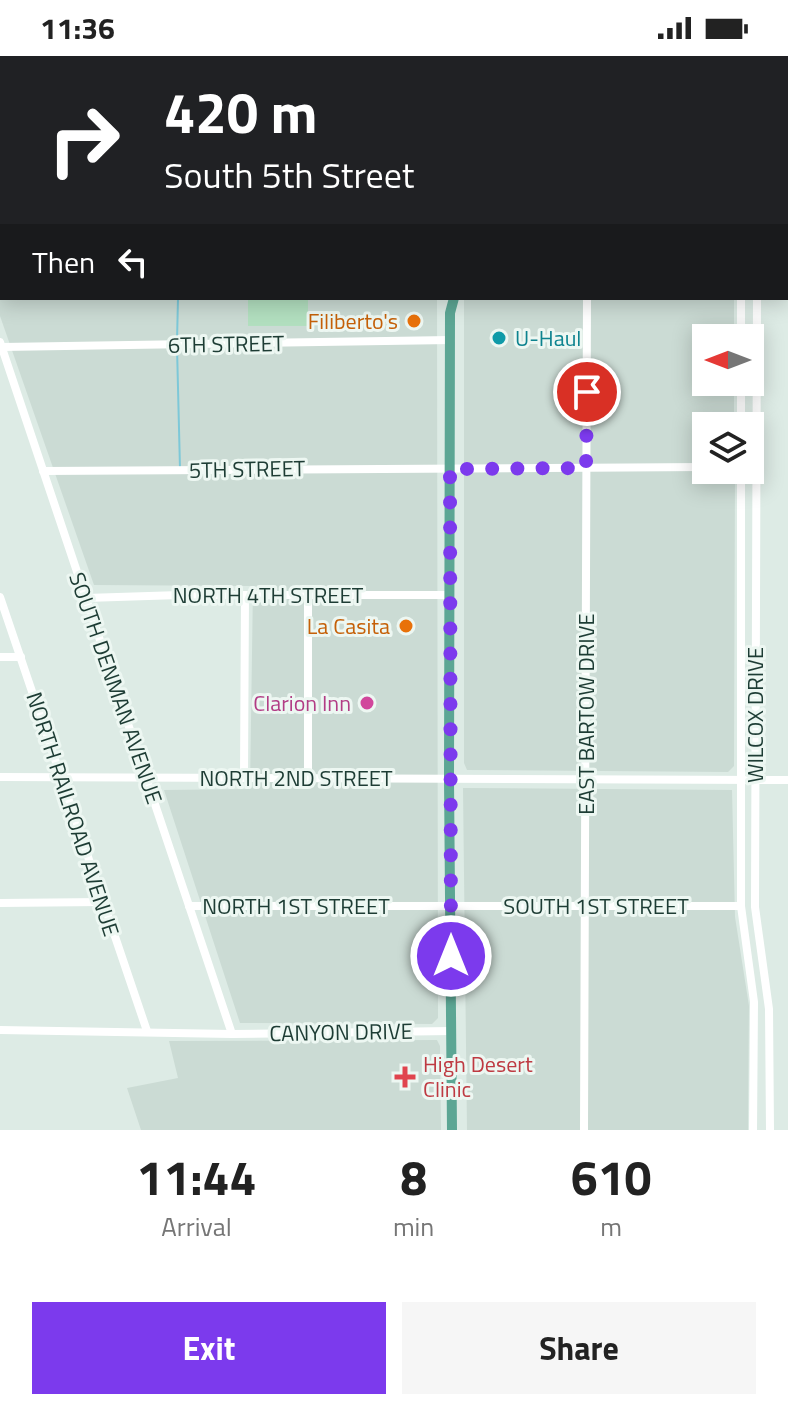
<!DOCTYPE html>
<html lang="en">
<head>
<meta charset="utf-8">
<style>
  :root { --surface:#fff; --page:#f6f6f6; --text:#222; --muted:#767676; --accent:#7c3aed }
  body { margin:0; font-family:"Titillium Web",sans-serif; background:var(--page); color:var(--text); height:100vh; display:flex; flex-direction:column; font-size:30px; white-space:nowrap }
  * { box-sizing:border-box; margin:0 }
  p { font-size:26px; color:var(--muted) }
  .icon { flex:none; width:44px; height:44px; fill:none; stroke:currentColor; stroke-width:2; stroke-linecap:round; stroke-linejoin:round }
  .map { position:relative; height:1074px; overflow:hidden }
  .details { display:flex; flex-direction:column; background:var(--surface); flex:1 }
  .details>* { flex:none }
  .hud { position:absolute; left:0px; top:0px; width:788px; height:244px; box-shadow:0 4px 20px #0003; background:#202124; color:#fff; overflow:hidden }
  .needle { width:52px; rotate:270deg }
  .tools { position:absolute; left:692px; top:268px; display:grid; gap:16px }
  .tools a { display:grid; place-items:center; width:72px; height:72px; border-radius:0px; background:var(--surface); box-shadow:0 4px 20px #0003; font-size:40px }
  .pin { position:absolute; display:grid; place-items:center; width:68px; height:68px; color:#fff; margin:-34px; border:4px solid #fff; border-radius:50%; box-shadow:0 2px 8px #0007 }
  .me { position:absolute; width:88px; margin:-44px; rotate:0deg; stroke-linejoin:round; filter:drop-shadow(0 0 6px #0008) }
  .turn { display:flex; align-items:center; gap:28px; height:168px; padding:0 32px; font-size:36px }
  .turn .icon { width:104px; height:104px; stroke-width:2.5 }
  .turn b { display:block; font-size:56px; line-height:68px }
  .then { display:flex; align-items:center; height:76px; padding:0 32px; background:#0003; gap:16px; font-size:30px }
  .eta { display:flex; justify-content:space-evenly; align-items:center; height:136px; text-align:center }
  .eta b { font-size:48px; font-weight:700; line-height:56px }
  .action { display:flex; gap:16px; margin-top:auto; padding:16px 32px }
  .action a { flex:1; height:92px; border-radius:0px; background:var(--accent); color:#fff; font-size:32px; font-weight:700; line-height:92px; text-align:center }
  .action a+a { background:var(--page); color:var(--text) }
  .status { display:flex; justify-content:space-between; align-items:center; height:56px; padding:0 40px; background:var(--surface); direction:ltr }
  .status svg { height:22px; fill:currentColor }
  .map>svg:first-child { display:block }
  .built { fill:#cbdbd4 }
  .green { fill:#b2dfbf }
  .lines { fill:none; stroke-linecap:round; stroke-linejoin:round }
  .stream { stroke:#7dc8d8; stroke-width:2 }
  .minor { stroke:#fff; stroke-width:8 }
  .major { stroke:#5ca694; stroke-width:10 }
  .route { stroke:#7c3aed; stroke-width:14; stroke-dasharray:0 25.2 }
  .food-dot { fill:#e8710a; stroke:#edf7f2; stroke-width:3 }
  .culture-dot { fill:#0f9aa8; stroke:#edf7f2; stroke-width:3 }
  .hotel-dot { fill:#d1479c; stroke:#edf7f2; stroke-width:3 }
  .health-dot { fill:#e0444e; stroke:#edf7f2; stroke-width:3 }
  .labels { text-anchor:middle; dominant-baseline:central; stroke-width:6; stroke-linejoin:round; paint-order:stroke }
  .food-label { font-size:22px; fill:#c56008; stroke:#edf7f2; text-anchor:end }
  .culture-label { font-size:22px; fill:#0d838f; stroke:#edf7f2; text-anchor:start }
  .street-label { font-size:22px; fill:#1d3c34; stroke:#edf7f2 }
  .hotel-label { font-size:22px; fill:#b23c85; stroke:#edf7f2; text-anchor:end }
  .health-label { font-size:22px; fill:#be3a42; stroke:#edf7f2; text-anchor:start }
</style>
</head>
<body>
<div class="status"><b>11:36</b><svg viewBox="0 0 49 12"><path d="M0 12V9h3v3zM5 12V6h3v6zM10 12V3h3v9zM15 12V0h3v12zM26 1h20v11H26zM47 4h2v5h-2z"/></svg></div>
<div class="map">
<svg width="788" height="1074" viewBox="0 0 788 1074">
  <rect width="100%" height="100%" fill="#ddebe5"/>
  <g class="built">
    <path d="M0 186 2 242H437L438 962 432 968 240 967 164 734 250 733 253 530 94 529 0 260Z"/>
    <path d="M464 242H734V282H706V326H734V370H706V414H735L734 710 728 716 467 714 464 707Z"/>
    <path d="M463 732 732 734 735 861 749 950 748 1074H467Z"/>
    <path d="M437 984 440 990 441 1074H141L127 1032 178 1022 169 985Z"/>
  </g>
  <rect class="green" x="248" y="242" width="60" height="28"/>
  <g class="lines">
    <g class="stream">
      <path d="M699 0V2"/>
      <path d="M786 241 788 242"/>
      <path d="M177 285 178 242"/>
      <path d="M177 291 180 413"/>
    </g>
    <g class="minor">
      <path d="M208 0V2"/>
      <path d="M283 0V2"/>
      <path d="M374 0V2"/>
      <path d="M423 0V2"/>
      <path d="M587 0V2"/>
      <path d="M741 0V2"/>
      <path d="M756 0V2"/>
      <path d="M321 2V0"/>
      <path d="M741 242V282"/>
      <path d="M757 242 755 851 769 953 770 1074"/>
      <path d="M0 286 232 978"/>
      <path d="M2 291 451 284"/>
      <path d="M741 326V370"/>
      <path d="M741 414V850L754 946 753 1074"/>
      <path d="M43 415 706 411"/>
      <path d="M0 541 147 975"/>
      <path d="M86 542 180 539H450"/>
      <path d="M0 601H21"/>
      <path d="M308 720V539"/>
      <path d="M0 721 788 724"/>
      <path d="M244 721 245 539"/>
      <path d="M0 847 102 846"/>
      <path d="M189 850H741"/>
      <path d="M0 974 232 978 451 975"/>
      <path d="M584 1074 587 242"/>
    </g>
    <g class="major">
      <path d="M449 0V2"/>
      <path d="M0 175 2 174"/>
      <path d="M786 176H788"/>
      <path d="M452 1074 449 723 450 257 454 242"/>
    </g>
  </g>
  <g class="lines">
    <path class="route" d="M451 900 450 413 586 412 587 336"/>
  </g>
  <g class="food-dot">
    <circle cx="414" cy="265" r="8"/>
    <circle cx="406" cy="570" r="8"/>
  </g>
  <circle class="culture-dot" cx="499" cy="282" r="8"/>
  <circle class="hotel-dot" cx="367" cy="647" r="8"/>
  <path class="health-dot" d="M401 1009h8v8h8v8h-8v8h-8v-8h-8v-8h8z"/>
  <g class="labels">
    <g class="food-label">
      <text x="398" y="265">Filiberto's</text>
      <text x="390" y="570">La Casita</text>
    </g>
    <g class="culture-label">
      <text x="515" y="282">U-Haul</text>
    </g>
    <g class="street-label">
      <text transform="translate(226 288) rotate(-1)">6TH STREET</text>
      <text transform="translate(247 413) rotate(-1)">5TH STREET</text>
      <text x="268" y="539">NORTH 4TH STREET</text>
      <text transform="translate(116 632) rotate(71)">SOUTH DENMAN AVENUE</text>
      <text transform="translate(586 658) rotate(-90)">EAST BARTOW DRIVE</text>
      <text transform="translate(755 659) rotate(-90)">WILCOX DRIVE</text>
      <text x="296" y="722">NORTH 2ND STREET</text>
      <text transform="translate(73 758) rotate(72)">NORTH RAILROAD AVENUE</text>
      <text x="296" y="850">NORTH 1ST STREET</text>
      <text x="596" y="850">SOUTH 1ST STREET</text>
      <text transform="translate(341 976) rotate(-1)">CANYON DRIVE</text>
    </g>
    <g class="hotel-label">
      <text x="351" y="647">Clarion Inn</text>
    </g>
    <g class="health-label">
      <text x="423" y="1008">High Desert<tspan x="423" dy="25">Clinic</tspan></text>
    </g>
  </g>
</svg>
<div class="tools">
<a><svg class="needle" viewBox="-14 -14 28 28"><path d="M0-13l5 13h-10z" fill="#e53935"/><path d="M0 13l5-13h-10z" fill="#767676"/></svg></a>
<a><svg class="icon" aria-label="layers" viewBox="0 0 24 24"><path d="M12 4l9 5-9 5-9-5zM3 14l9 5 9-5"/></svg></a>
</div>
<div class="pin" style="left:587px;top:336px;background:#d93025"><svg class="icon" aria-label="arrive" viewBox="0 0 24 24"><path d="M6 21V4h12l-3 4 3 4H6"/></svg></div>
<svg class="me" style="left:451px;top:900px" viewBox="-20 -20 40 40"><circle r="17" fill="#7c3aed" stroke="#fff" stroke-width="3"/><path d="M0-11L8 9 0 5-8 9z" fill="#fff"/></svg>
<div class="hud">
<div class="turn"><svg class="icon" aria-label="right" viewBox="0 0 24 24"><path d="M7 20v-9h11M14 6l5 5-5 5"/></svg><div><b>420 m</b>South 5th Street</div></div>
<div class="then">Then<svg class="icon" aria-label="left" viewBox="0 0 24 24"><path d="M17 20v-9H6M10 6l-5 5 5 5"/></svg></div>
</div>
</div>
<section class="details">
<div class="eta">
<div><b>11:44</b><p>Arrival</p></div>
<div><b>8</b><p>min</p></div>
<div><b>610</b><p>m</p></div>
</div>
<div class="action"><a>Exit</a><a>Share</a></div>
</section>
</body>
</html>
